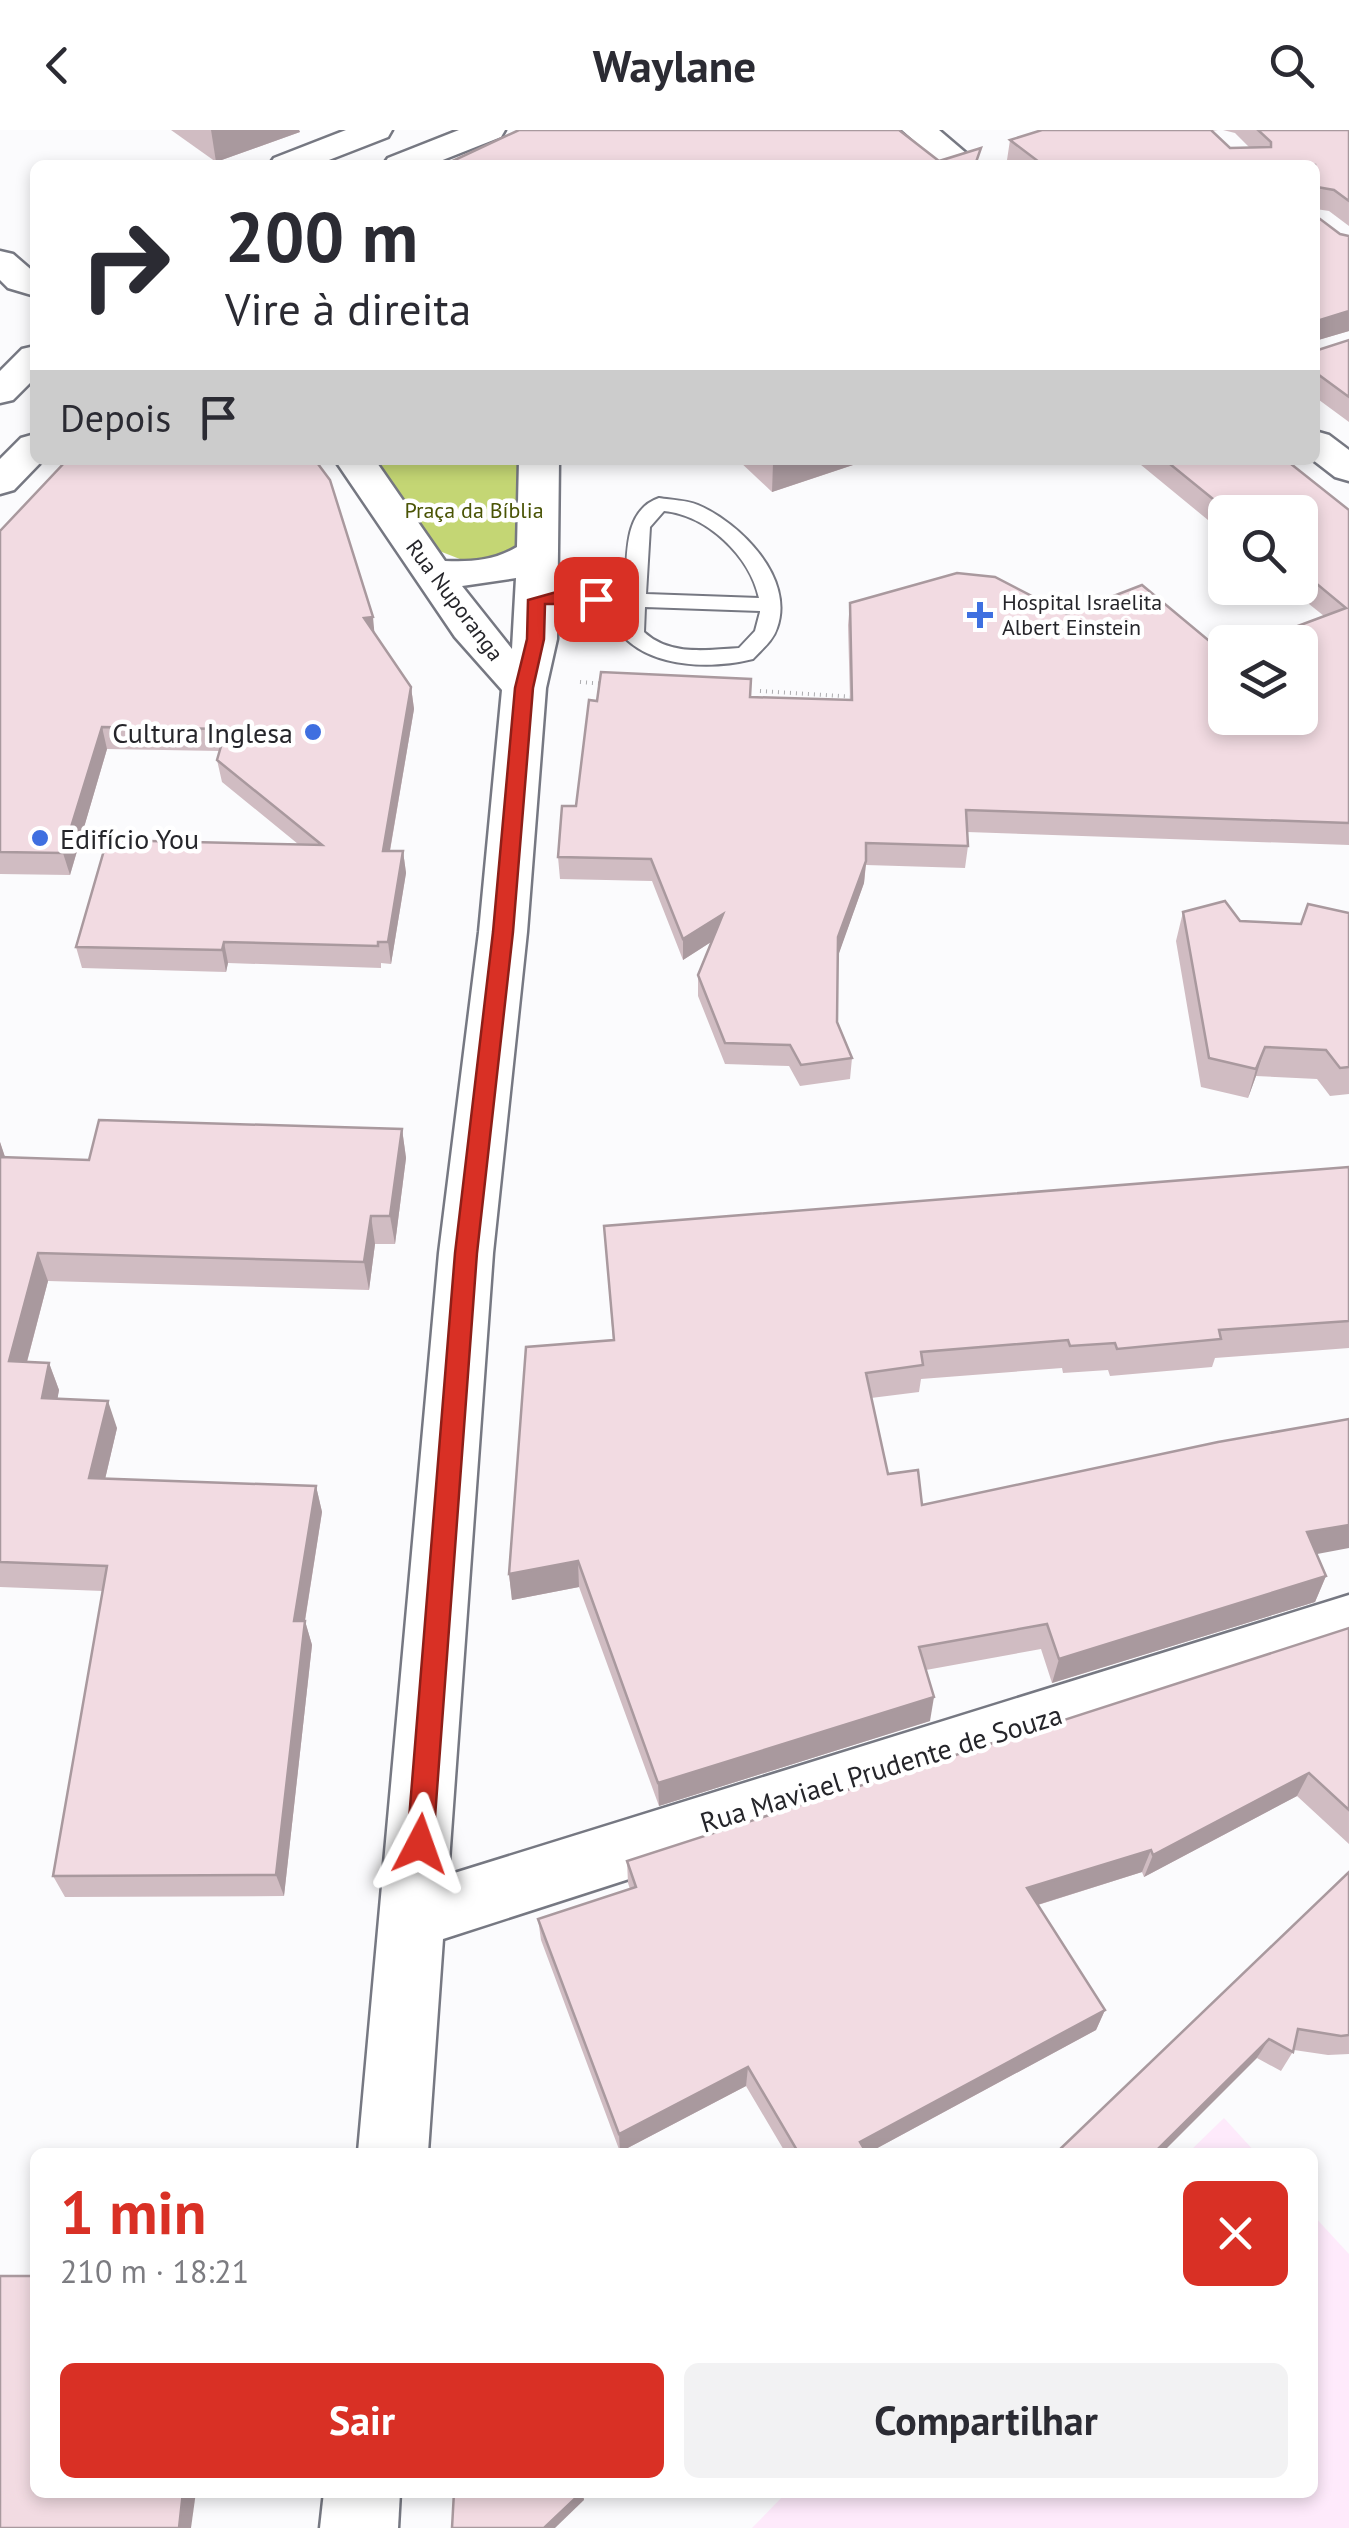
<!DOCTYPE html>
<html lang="pt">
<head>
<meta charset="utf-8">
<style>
  :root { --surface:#fff; --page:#f2f2f3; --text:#2b2b33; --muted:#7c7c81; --accent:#d93025 }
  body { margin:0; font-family:"PT Sans",sans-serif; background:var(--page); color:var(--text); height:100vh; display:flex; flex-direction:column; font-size:38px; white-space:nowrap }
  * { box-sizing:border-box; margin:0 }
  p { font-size:32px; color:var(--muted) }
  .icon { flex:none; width:55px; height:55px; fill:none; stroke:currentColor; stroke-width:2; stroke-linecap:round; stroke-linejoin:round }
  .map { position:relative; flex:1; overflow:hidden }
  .sheet { position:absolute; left:30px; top:2018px; width:1288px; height:350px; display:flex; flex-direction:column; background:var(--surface); border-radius:15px; box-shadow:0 5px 15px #0003 }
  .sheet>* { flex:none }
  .banner { position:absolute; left:30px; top:30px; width:1290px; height:305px; border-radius:15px; box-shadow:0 5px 15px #0003; background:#fff; color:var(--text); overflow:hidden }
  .tools { position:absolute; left:1208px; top:365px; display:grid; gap:20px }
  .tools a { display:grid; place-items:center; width:110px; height:110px; border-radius:15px; background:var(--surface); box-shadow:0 5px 15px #0003; font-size:50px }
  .pin { position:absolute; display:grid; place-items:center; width:85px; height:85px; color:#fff; margin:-42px; border-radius:20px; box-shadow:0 5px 15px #0006 }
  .me { position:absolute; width:110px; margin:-55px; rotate:4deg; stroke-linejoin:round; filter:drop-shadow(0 0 8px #0008) }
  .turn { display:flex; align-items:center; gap:35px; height:210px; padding:0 30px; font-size:45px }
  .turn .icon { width:130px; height:130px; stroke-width:2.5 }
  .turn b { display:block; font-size:70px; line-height:85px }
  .then { display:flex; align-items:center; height:95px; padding:0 30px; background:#0003; gap:20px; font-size:38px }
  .round { display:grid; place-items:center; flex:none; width:105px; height:105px; border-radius:15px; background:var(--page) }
  .overview { display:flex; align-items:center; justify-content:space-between; height:170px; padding:0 30px }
  h1 { font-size:60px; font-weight:800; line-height:75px; color:var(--accent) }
  .button { display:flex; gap:20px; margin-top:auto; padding:20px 30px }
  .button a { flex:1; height:115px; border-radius:15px; background:var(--accent); color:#fff; font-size:40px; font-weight:800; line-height:115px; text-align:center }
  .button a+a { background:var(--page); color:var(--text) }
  header { display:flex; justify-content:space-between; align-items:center; height:130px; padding:0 30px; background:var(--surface); font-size:45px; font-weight:800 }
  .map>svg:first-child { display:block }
  .education { fill:#feeafb }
  .green { fill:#c4d674 }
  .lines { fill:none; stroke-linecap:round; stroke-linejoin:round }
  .lane-casing { stroke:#767882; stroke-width:4 }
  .street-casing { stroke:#767882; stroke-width:5 }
  .primary-casing { stroke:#767882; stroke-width:5 }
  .path { stroke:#acacaf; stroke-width:4; stroke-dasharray:1 5; stroke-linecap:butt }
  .lane { fill:#fff; fill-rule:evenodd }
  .street { fill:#fff; fill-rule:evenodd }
  .primary { fill:#fff; fill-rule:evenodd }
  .wall { fill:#d0bcc2 }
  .shaded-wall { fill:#a9999e }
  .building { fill:#f2dbe2; stroke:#a9999e; stroke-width:2.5 }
  .route { fill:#d93025; stroke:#8d1f18; stroke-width:2.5 }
  .poi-dot { fill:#3f6fe0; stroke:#fff; stroke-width:4 }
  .labels { text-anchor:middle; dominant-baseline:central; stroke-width:9; stroke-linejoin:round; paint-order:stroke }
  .far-park-label { font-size:22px; fill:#4a5405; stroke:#fff }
  .far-street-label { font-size:22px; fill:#25252a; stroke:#fff }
  .far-poi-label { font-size:22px; fill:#25252a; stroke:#fff; text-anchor:start }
  .poi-label { font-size:28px; fill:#25252a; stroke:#fff; text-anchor:end }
  .street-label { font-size:28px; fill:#25252a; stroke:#fff }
</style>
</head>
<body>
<header><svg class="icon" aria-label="back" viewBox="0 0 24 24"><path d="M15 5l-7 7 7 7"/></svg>Waylane<svg class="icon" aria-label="search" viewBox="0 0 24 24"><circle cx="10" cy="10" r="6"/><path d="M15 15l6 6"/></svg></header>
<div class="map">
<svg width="1349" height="2398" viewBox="0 0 1349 2398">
  <rect width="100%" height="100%" fill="#fbfbfd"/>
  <g class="education">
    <path d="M1224 1988 1255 2022H1189Z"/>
    <path d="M1313 2085 1349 2124V2398H752L786 2363 1312 2362Z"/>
  </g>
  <path class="green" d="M363 330H525V416L506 426 470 433 414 411Z"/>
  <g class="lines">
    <defs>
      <path id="lane" d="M659 368C672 370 686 370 698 375 740 393 795 448 777 498 773 511 762 519 753 529 712 539 657 538 626 509L624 476H537L527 470 530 466 559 461 625 463C628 431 621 381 659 368ZM664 381C707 385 750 426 759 468L646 464 650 397ZM645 477 760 481V482L755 501 739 518C706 520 670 526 644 502Z"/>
      <g id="street">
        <path d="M902 0H939L980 35H942Z"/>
        <path d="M0 121 13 124 35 143V166L8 158 0 150Z"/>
        <path d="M1315 301 1329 305 1349 320V351L1335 347 1313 330Z"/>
        <path d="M335 330H375L445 431C471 432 494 431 517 417L519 330H559L557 509 546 558 527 802 493 1123 448 1745 1349 1465V1517L443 1809 428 2022H358L439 1123 479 802 502 560 455 507ZM516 448 512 519 462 456Z"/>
        <path d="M324 2362H400L398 2398H320Z"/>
      </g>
      <g id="primary">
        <path d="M346 0H392L388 7 316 35H269L274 28Z"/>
        <path d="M459 0H505L501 7 430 35H383L388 28Z"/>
        <path d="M35 216V248L13 270 0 273V241L22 219Z"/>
        <path d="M35 304V330H43L14 360 0 364V329L21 308Z"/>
      </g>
    </defs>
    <use href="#lane" class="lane-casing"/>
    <use href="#street" class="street-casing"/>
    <use href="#primary" class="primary-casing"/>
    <g class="path">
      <path d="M580 552 607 554"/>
      <path d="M760 561 857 567"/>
    </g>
    <use href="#lane" class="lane"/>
    <use href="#street" class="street"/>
    <use href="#primary" class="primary"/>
  </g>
  <g class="wall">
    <path d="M171 0H299L300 2 216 32Z"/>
    <path d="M1218 0 1212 1 1230 18H1250L1235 3 1223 0H1349V96L1329 81 1316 79V86L1340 104 1349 106V201L1318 210V220L1349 210V292L1315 267V35H1014L1007 30 1010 10Z"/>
    <path d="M738 330H868L772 362Z"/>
    <path d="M1135 330H1286L1349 380V715L967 702 968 716 965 738 866 735 864 753 838 825 837 892 852 928 850 949 800 956 789 936 725 934 698 866V845L711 812 683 830 652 751 560 749 558 727 576 676 597 571 750 567 850 570 848 495 850 473 1067 484 1224 524 1324 486 1289 458H1300V382H1225V404Z"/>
    <path d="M0 401 375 505 411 557 414 579 390 721H403L406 743 391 834 381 833V838L228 833 226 842 82 838 76 817 298 714 222 652 217 630 220 621 107 619 70 745 0 744Z"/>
    <path d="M1183 782 1240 791 1301 794 1349 783V964L1330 966 1317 949 1256 946 1248 968 1201 957 1176 811Z"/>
    <path d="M402 999 406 1028 395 1114H375L369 1160 48 1151 27 1232 49 1233 59 1260 57 1269 117 1298 105 1349 316 1356 322 1382 305 1491 312 1515 284 1766 65 1767 53 1746 103 1461 0 1457V1012L5 1027 89 1030Z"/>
    <path d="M1349 1037V1218L1215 1228 1212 1237 1110 1246 1108 1240 1063 1243 1062 1238 921 1249 919 1262 871 1268 888 1344 922 1375 1317 1424 1326 1446 1315 1472 1052 1553 1041 1519 926 1540 930 1591 659 1676 579 1457 512 1470 509 1444 613 1210 604 1096Z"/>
    <path d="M1349 1498V1714L1297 1666 1144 1747 1142 1742 1038 1775 1105 1880 1096 1900 870 2022H785L746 1956 620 2022 541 1810 538 1789 630 1759 628 1753 627 1731Z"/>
    <path d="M1349 1742V1924L1328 1925 1294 1920 1281 1941 1257 1928Z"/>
  </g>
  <g class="shaded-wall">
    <path d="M211 0H299L300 2 216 32Z"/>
    <path d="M1349 181V201L1315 211 1317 191Z"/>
    <path d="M782 330H868L772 362 773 333Z"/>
    <path d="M373 487 375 509 364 488Z"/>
    <path d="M411 557 414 579 386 743 383 721Z"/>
    <path d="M102 597 107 619 70 745 63 723Z"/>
    <path d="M403 721 406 743 391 834 388 812Z"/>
    <path d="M866 731 864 753 837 829 838 807Z"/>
    <path d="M723 784 722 805 683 830V809Z"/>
    <path d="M224 812 228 833 226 842 222 820Z"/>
    <path d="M1265 917 1256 946 1248 968 1256 939Z"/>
    <path d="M402 999 406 1028 395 1114 390 1086Z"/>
    <path d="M0 1012 7 1033 0 1051Z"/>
    <path d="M371 1086 375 1114 369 1160 364 1132Z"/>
    <path d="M38 1123 48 1151 20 1258 9 1231Z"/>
    <path d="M49 1233 59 1260 53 1295 42 1268Z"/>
    <path d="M108 1271 117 1298 99 1375 89 1348Z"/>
    <path d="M316 1356 322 1382 301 1515 294 1491Z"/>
    <path d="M1349 1395V1418L1296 1428 1307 1402Z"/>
    <path d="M578 1431 579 1457 512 1470 509 1444Z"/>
    <path d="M1326 1446 1315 1472 1052 1553 1059 1529Z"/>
    <path d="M305 1491 312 1515 284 1766 276 1745Z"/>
    <path d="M934 1567 930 1591 659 1676 658 1653Z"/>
    <path d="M1309 1643 1297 1666 1144 1747 1153 1725Z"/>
    <path d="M1151 1720 1142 1742 1021 1780 1027 1758Z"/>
    <path d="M1105 1880 1096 1900 870 2022H857L860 2012Z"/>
    <path d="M1269 1909 1257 1928 1163 2022H1155Z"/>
    <path d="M748 1937 746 1956 620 2022 619 2004Z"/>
    <path d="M183 2362H196L191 2398H179Z"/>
    <path d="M582 2362H583L584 2370 555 2398H544Z"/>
  </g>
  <g class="building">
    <path d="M519 0H899L939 31 981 18 975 35H444Z"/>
    <path d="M1042 0H1211L1230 18 1271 17V12L1258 0H1349V71L1334 60 1317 57 1316 86 1340 104 1349 106V181L1317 191 1318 220 1349 210V267L1319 245 1315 220V35H1043L1010 10Z"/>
    <path d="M67 330H315L330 350 373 487 364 488 411 557 383 721H403L388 812H378V816L224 812 222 820 76 817 107 710 322 715 217 630 226 599 102 597 63 723 0 722V401Z"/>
    <path d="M1165 330H1286L1349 380V693L966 680 968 716 866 713V731L838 807 837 892 852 928 801 935 790 915 725 913 698 845 723 784 683 809 651 729 558 727 562 676H576L589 570 597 571 601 542 751 549 750 567 852 570 850 473 957 443 995 447 1067 484 1142 455 1225 524V588H1300V512H1255L1346 478 1300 440V382H1229Z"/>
    <path d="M1225 771 1240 791 1301 794 1308 774 1349 783V937L1340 938 1326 920 1265 917 1256 939 1209 928 1183 782Z"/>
    <path d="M99 990 402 999 390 1086H371L364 1132 38 1123 9 1231 49 1233 42 1268 108 1271 89 1348 316 1356 294 1491H305L276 1745 53 1746 107 1436 0 1432V1027L89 1030Z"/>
    <path d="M1349 1037V1191L1219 1200 1221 1209 1117 1219 1115 1213 1070 1216 1068 1210 921 1222 923 1235 866 1243 888 1344 918 1340 922 1375 1218 1312 1349 1289V1395L1307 1402 1326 1446 1059 1529 1047 1494 919 1517 934 1567 658 1653 578 1431 509 1444 526 1217 614 1210 604 1096Z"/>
    <path d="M1349 1498V1680L1309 1643 1153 1725 1151 1720 1027 1758 1105 1880 860 2012 866 2022H798L748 1937 619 2004 538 1789 636 1757 627 1731Z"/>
    <path d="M1349 1742V1905L1341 1906 1298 1899 1293 1922 1269 1909 1155 2022H1057Z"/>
    <path d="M0 2146H35V2362H183L179 2398H0Z"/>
    <path d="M454 2362H582L544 2398H452Z"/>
  </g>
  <path class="route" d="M560 461 596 464 605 469 596 474H545L544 509 533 558 513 802 477 1123 433 1714 429 1722 420 1726 411 1722 407 1714 455 1123 493 802 515 558 527 509 528 470Z"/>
  <g class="poi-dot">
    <path d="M975 470h10v10h10v10h-10v10h-10v-10h-10v-10h10z"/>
    <circle cx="313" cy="602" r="10"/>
    <circle cx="40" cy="708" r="10"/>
  </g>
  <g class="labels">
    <g class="far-park-label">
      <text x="474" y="380">Praça da Bíblia</text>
    </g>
    <g class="far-street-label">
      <text transform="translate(455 470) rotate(53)">Rua Nuporanga</text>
    </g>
    <g class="far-poi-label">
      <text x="1002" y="472">Hospital Israelita<tspan x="1002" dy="25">Albert Einstein</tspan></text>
    </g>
    <g class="poi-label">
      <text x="293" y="602">Cultura Inglesa</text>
      <text x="60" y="708" text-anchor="start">Edifício You</text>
    </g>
    <g class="street-label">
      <text transform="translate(881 1638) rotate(-17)">Rua Maviael Prudente de Souza</text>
    </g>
  </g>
</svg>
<div class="tools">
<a><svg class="icon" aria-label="search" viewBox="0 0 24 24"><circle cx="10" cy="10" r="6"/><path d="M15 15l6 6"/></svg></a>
<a><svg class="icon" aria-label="layers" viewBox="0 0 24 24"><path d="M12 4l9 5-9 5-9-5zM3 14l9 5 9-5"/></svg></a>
</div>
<div class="pin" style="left:596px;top:469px;background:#d93025"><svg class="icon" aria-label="arrive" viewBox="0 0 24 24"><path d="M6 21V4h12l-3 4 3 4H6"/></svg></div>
<svg class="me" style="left:420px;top:1714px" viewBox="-20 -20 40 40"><path d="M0-17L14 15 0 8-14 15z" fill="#d93025" stroke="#fff" stroke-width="4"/></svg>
<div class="banner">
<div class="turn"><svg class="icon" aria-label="right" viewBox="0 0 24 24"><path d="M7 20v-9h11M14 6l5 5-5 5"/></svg><div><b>200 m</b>Vire à direita</div></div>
<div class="then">Depois<svg class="icon" aria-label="arrive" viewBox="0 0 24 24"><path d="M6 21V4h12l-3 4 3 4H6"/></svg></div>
</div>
<section class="sheet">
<div class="overview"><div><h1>1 min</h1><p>210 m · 18:21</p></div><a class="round" style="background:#d93025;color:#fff"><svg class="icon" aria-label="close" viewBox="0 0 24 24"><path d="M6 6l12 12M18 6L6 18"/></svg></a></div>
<div class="button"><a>Sair</a><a>Compartilhar</a></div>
</section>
</div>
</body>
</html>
